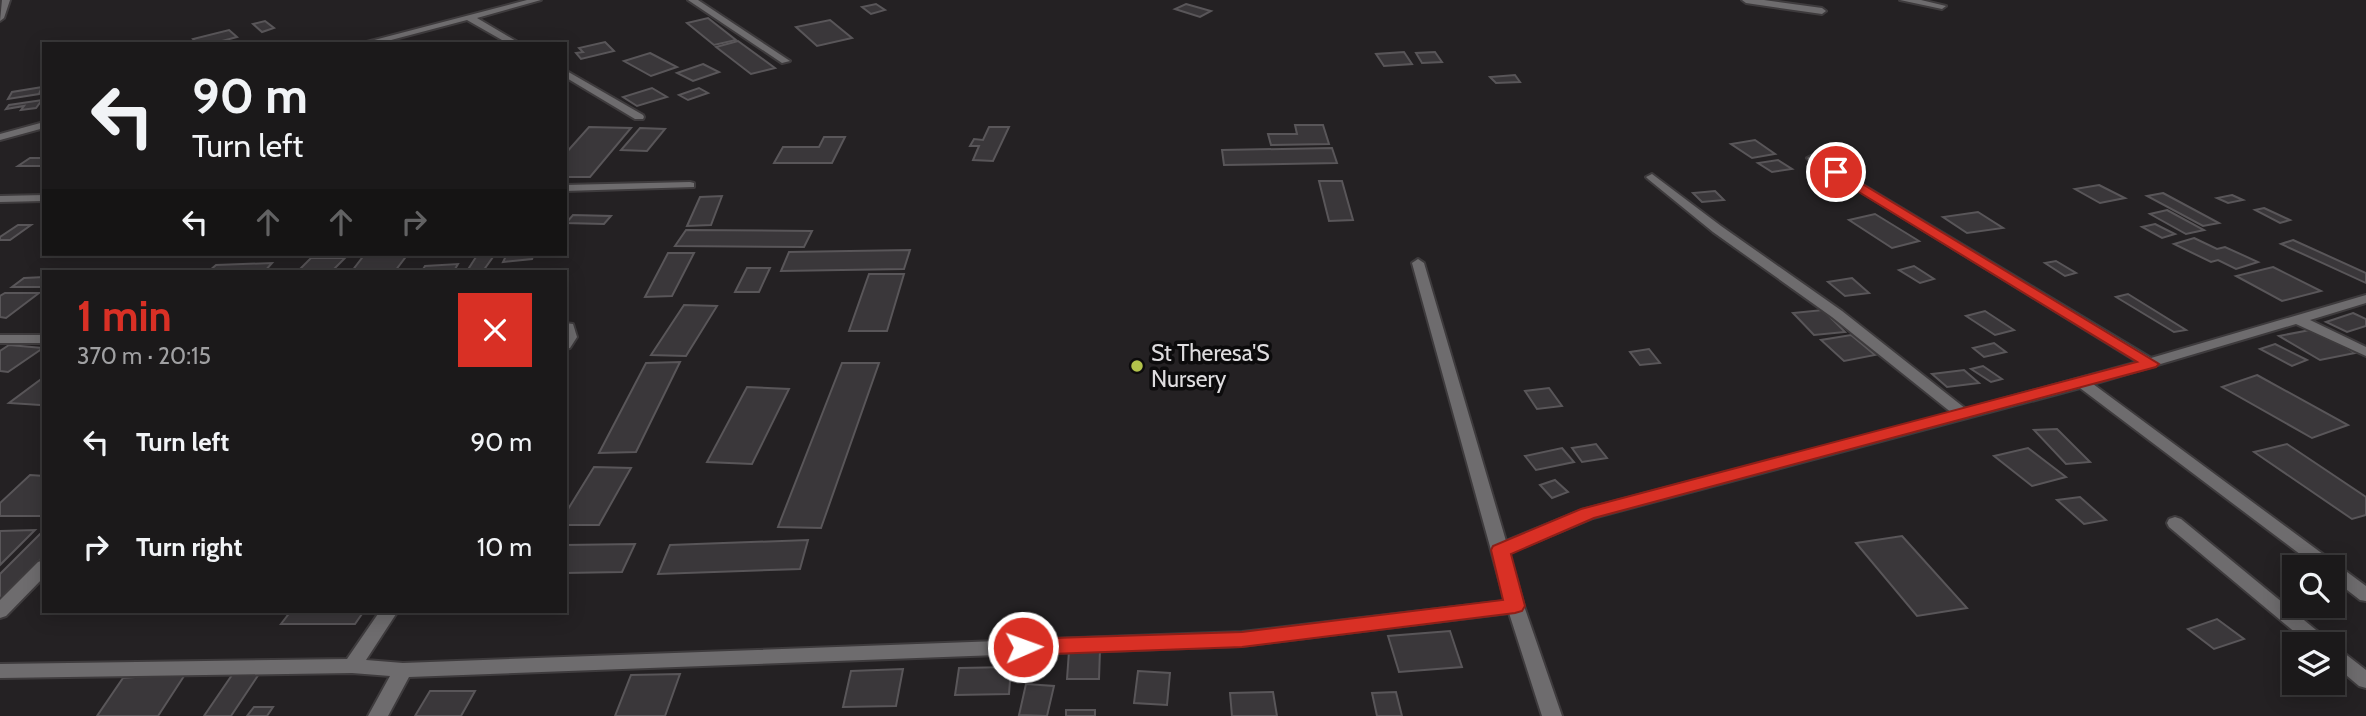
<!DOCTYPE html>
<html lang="en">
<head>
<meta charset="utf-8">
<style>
  :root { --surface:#1b191a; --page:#242223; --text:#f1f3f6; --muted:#a0a0a2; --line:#393839; --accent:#d93025 }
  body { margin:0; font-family:Cabin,sans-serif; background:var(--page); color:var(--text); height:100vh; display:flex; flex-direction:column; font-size:26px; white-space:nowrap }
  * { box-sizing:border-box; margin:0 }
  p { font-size:23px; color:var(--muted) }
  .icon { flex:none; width:38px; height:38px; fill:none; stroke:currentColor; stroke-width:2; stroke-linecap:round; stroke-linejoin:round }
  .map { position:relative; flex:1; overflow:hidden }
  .details { position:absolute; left:42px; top:270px; width:525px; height:343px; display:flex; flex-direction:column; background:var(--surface); border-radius:0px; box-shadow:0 4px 18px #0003,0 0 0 2px var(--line) }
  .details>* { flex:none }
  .banner { position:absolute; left:42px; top:42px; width:525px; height:214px; border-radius:0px; box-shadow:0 4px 18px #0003,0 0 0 2px var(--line); background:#1b191a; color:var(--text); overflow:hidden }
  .fabs { position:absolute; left:2282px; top:555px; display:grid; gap:14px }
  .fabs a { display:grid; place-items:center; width:63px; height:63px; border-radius:0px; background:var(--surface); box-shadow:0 4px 18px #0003,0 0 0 2px var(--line); font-size:35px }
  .pin { position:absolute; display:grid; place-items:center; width:60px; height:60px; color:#fff; margin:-30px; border:4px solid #fff; border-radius:50%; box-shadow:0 2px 7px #0007 }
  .me { position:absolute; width:77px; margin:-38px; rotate:88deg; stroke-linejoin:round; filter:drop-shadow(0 0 5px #0008) }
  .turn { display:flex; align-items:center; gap:24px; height:147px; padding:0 35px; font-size:32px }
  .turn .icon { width:91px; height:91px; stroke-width:2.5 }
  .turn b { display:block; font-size:49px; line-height:60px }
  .lanes { display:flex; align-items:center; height:66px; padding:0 35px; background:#0003; justify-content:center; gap:35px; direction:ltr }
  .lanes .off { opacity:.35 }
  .round { display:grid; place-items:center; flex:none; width:74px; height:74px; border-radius:0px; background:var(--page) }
  .overview { display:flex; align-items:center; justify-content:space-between; height:119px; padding:0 35px }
  h1 { font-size:42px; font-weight:700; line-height:52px; color:var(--accent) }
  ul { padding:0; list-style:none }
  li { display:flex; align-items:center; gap:21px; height:105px; padding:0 35px }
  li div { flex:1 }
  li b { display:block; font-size:26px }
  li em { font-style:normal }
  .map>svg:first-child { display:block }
  .building { fill:#3a373a; stroke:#595659; stroke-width:2 }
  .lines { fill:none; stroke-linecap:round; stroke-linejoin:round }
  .minor-casing { stroke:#3e3b3d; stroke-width:4 }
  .minor { fill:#6e6c6e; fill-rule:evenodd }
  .route { fill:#d93025; stroke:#8d1f18; stroke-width:2 }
  .poi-dot { fill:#b2c24b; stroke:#0c0b0c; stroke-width:2.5 }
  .labels { text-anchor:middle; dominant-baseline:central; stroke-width:7; stroke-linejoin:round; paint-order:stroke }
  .poi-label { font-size:23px; fill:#dedcde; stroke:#0c0b0c; text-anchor:start }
</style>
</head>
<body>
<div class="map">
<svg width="2366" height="716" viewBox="0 0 2366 716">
  <rect width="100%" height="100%" fill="#242123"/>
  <g class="building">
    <path d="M876 4 885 10 871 14 862 7Z"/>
    <path d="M1186 4 1211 11 1200 17 1175 9Z"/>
    <path d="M708 18 736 40 714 45 687 23Z"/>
    <path d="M830 20 852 38 817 46 796 27Z"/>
    <path d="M265 21 274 28 262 32 253 24Z"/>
    <path d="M229 30 237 37 211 44H198L193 39Z"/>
    <path d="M738 41 775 68 751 74 716 47Z"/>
    <path d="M605 42 614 51 581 59 576 53 583 52 579 48Z"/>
    <path d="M1404 52 1412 64 1384 66 1376 54Z"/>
    <path d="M1435 52 1442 62 1422 63 1416 53Z"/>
    <path d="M650 53 677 67 651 76 624 61Z"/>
    <path d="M703 64 719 72 693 81 677 73Z"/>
    <path d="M1515 75 1520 82 1496 83 1490 77Z"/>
    <path d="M42 87 39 94 8 99 12 92Z"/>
    <path d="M652 88 667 97 637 106 623 97Z"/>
    <path d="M699 88 708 93 688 100 679 95Z"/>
    <path d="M42 100 36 108 21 110 24 106 6 109 9 105Z"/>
    <path d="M1295 125H1323L1329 144 1271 145 1268 134H1297Z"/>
    <path d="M589 127 631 128 590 177H565V154Z"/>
    <path d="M989 127H1009L993 161 973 160 979 146H970L974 139 983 140Z"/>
    <path d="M640 128 665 129 647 151 621 150Z"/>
    <path d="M824 137H845L832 163H774L783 147H819Z"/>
    <path d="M1755 140 1775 154 1752 158 1731 144Z"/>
    <path d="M1332 148 1337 163 1224 165 1222 150Z"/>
    <path d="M30 158H44V166H18Z"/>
    <path d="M1778 160 1792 169 1772 172 1758 163Z"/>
    <path d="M1319 181H1342L1353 220 1329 221Z"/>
    <path d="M2099 185 2125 198 2100 203 2075 189Z"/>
    <path d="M1715 191 1724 200 1702 202 1693 193Z"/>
    <path d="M2163 193 2219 223 2203 226 2147 196Z"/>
    <path d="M2232 195 2243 200 2228 203 2217 198Z"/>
    <path d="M722 196 711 225 687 226 700 197Z"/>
    <path d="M2264 208 2290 220 2280 223 2255 210Z"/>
    <path d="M2167 210 2204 230 2186 234 2150 214Z"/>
    <path d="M1978 212 2003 228 1967 233 1943 217Z"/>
    <path d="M1875 214 1919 241 1892 248 1849 220Z"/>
    <path d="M573 215 611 216 604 224 566 223Z"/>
    <path d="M2155 224 2175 234 2162 238 2142 227Z"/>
    <path d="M18 225H31L10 240H0V237Z"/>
    <path d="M686 230 812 231 804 247 675 246Z"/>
    <path d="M2194 238 2217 249 2225 247 2258 262 2236 269 2218 260 2211 262 2174 244Z"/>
    <path d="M2293 240 2366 273V283L2281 244Z"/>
    <path d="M910 250 904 269 781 271 789 252Z"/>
    <path d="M668 253H694L672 296 645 297Z"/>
    <path d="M365 254H408L395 271H352Z"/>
    <path d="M507 254H534L532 259 503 262Z"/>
    <path d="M476 257H493L483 271H467Z"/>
    <path d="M311 258H345L332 271H298Z"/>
    <path d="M2056 261 2076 273 2065 276 2045 263Z"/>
    <path d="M272 263 265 271H209L216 265Z"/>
    <path d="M458 264 454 271H422L425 266Z"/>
    <path d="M1914 266 1934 279 1920 283 1899 270Z"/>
    <path d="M2273 267 2321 291 2282 301 2236 276Z"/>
    <path d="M747 268H770L759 292H735Z"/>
    <path d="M869 274H904L887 331H849Z"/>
    <path d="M44 277V287H12L24 278Z"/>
    <path d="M1852 278 1869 293 1845 296 1828 282Z"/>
    <path d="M5 293H39L6 318 0 317V296Z"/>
    <path d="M2128 294 2186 330 2174 332 2116 297Z"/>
    <path d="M684 305 717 306 686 356 651 355Z"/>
    <path d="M1823 310 1845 332 1814 335 1793 313Z"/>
    <path d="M1985 311 2014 330 1995 335 1966 316Z"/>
    <path d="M2353 313 2366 319V326L2347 332 2326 322Z"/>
    <path d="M2315 329 2355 353 2320 360 2279 336Z"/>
    <path d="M1851 335 1875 355 1844 361 1821 340Z"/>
    <path d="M1994 343 2006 352 1984 357 1973 348Z"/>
    <path d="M2275 344 2307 360 2292 366 2260 349Z"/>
    <path d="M9 345 43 348 8 372 0 371V351Z"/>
    <path d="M1649 349 1660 363 1640 365 1630 352Z"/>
    <path d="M680 362 636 452 599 453 646 363Z"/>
    <path d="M842 363H879L821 528 778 527Z"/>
    <path d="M1983 366 2002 379 1991 382 1971 369Z"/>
    <path d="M1964 370 1979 383 1947 387 1932 374Z"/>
    <path d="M2257 375 2348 425 2312 438 2222 387Z"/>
    <path d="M44 377V402L40 405 9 403Z"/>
    <path d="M747 387 789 389 752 464 707 462Z"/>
    <path d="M1549 388 1562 406 1537 409 1525 391Z"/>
    <path d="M2057 429 2090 462 2066 464 2034 430Z"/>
    <path d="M1596 444 1607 458 1582 462 1572 448Z"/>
    <path d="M2287 444 2366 497V515L2352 519 2254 452Z"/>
    <path d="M1562 448 1574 462 1536 470 1525 456Z"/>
    <path d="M2028 448 2066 477 2032 486 1994 456Z"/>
    <path d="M594 467 631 468 599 525H565V514Z"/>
    <path d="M30 475 44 476V516H0V503Z"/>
    <path d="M1555 480 1568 492 1552 498 1540 485Z"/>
    <path d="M2080 497 2106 520 2084 524 2057 500Z"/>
    <path d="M35 530 0 565V531Z"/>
    <path d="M40 534H44V556L0 600V574Z"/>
    <path d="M1902 536 1967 608 1917 616 1856 543Z"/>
    <path d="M808 540 800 569 658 574 670 545Z"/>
    <path d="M635 544 622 572 565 573V545Z"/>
    <path d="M291 611H364L355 624H281Z"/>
    <path d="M2217 619 2244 639 2214 649 2188 629Z"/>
    <path d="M1450 631 1462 667 1399 672 1388 636Z"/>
    <path d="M1100 650 1099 679H1067L1069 651Z"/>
    <path d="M1011 667 1009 694 955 695 959 668Z"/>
    <path d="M903 669 896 706 843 707 851 671Z"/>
    <path d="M1138 671 1170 673 1167 705 1134 703Z"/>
    <path d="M186 673 158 716H97L123 678Z"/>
    <path d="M259 674 231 716H204L232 675Z"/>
    <path d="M680 674 665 716H615L631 675Z"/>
    <path d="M1026 684 1054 686 1047 716 1019 715Z"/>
    <path d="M430 691H475L461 716H415Z"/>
    <path d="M1273 692 1277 716H1232L1230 693Z"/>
    <path d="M1396 692 1402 716H1377L1372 693Z"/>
    <path d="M254 707H273L267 716H247Z"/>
    <rect x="1066" y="710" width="29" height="6"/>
  </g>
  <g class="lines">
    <defs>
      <g id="minor">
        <path d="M2 0H10L4 18 0 21Z"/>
        <path d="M527 0H541L477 18 521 44H509L467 20 376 44H359Z"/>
        <path d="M688 0H698L790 61 782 63Z"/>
        <path d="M1742 0H1764L1822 8 1826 11 1822 14 1746 3Z"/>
        <path d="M1900 0H1921L1946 6 1942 9Z"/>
        <path d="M565 70 643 115 644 117 643 119H635L565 77Z"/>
        <path d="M44 122V128L0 140V134Z"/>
        <path d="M1813 155 2151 358 2366 295V303L2310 320 2366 347V356L2296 324 2093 384 2366 586V601L2360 600 2333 579V567H2317L2080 388 1593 518 1509 553 1524 606 1562 716H1542L1509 613 1242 646 409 677 388 716H368L390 676 352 673 0 678V664L347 659 380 611H398L366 660 403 663 1242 632 1505 601 1412 263 1418 259 1424 263 1506 541 1582 510 1952 413 1832 317 1713 232 1648 179 1646 177 1652 174 1721 226 1842 311 1966 409 2138 362 1809 160 1807 158Z"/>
        <path d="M690 182 694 183V187L565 191V185Z"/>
        <path d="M44 195V201L0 202V196Z"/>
        <path d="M565 323 573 324 577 337 570 348 565 349Z"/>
        <rect x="0" y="335" width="44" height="8"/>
        <path d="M2175 517 2181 519 2327 639 2330 644H2309L2169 527 2167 523 2169 519Z"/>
        <path d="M44 560V577L6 616 0 618V600L38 562Z"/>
        <path d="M2333 647 2339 649 2366 670V688L2359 686 2333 664Z"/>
      </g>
    </defs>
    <use href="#minor" class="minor-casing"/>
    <use href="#minor" class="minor"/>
  </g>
  <path class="route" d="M1836 168 2159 364 2156 367 1594 518 1511 554 1525 606 1522 611 1515 613 1242 647 1023 655 1016 653 1013 647 1016 642 1023 639 1242 632 1503 600 1491 550 1493 546 1581 509 2137 362 1831 175V169Z"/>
  <circle class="poi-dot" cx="1137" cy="366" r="7"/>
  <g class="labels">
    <g class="poi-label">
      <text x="1151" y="353">St Theresa'S<tspan x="1151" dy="26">Nursery</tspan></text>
    </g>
  </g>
</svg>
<div class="fabs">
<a><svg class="icon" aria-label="search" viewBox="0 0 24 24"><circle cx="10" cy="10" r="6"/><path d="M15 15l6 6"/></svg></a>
<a><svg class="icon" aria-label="layers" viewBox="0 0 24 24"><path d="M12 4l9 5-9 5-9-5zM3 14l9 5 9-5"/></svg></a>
</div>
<div class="pin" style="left:1836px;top:172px;background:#d93025"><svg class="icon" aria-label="arrive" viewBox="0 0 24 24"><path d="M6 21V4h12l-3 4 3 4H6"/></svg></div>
<svg class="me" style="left:1023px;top:647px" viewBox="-20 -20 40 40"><circle r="17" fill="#d93025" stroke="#fff" stroke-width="3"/><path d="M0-11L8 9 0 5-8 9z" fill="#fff"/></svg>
<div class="banner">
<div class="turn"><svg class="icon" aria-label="left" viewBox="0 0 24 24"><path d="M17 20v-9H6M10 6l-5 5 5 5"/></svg><div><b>90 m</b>Turn left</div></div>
<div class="lanes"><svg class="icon" aria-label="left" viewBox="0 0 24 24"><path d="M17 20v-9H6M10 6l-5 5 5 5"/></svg><svg class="icon off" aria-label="ahead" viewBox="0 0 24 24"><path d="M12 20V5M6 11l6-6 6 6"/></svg><svg class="icon off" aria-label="ahead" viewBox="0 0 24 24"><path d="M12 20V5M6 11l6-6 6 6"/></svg><svg class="icon off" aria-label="right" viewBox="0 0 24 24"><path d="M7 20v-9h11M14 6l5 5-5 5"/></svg></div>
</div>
<section class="details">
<div class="overview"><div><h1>1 min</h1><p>370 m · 20:15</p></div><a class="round" style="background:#d93025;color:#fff"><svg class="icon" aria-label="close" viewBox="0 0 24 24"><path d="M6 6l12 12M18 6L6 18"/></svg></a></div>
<ul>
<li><svg class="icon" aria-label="left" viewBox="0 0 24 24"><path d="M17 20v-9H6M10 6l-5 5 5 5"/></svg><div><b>Turn left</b></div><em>90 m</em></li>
<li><svg class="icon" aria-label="right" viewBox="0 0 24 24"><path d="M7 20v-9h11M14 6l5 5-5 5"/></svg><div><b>Turn right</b></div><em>10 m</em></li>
</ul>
</section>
</div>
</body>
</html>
